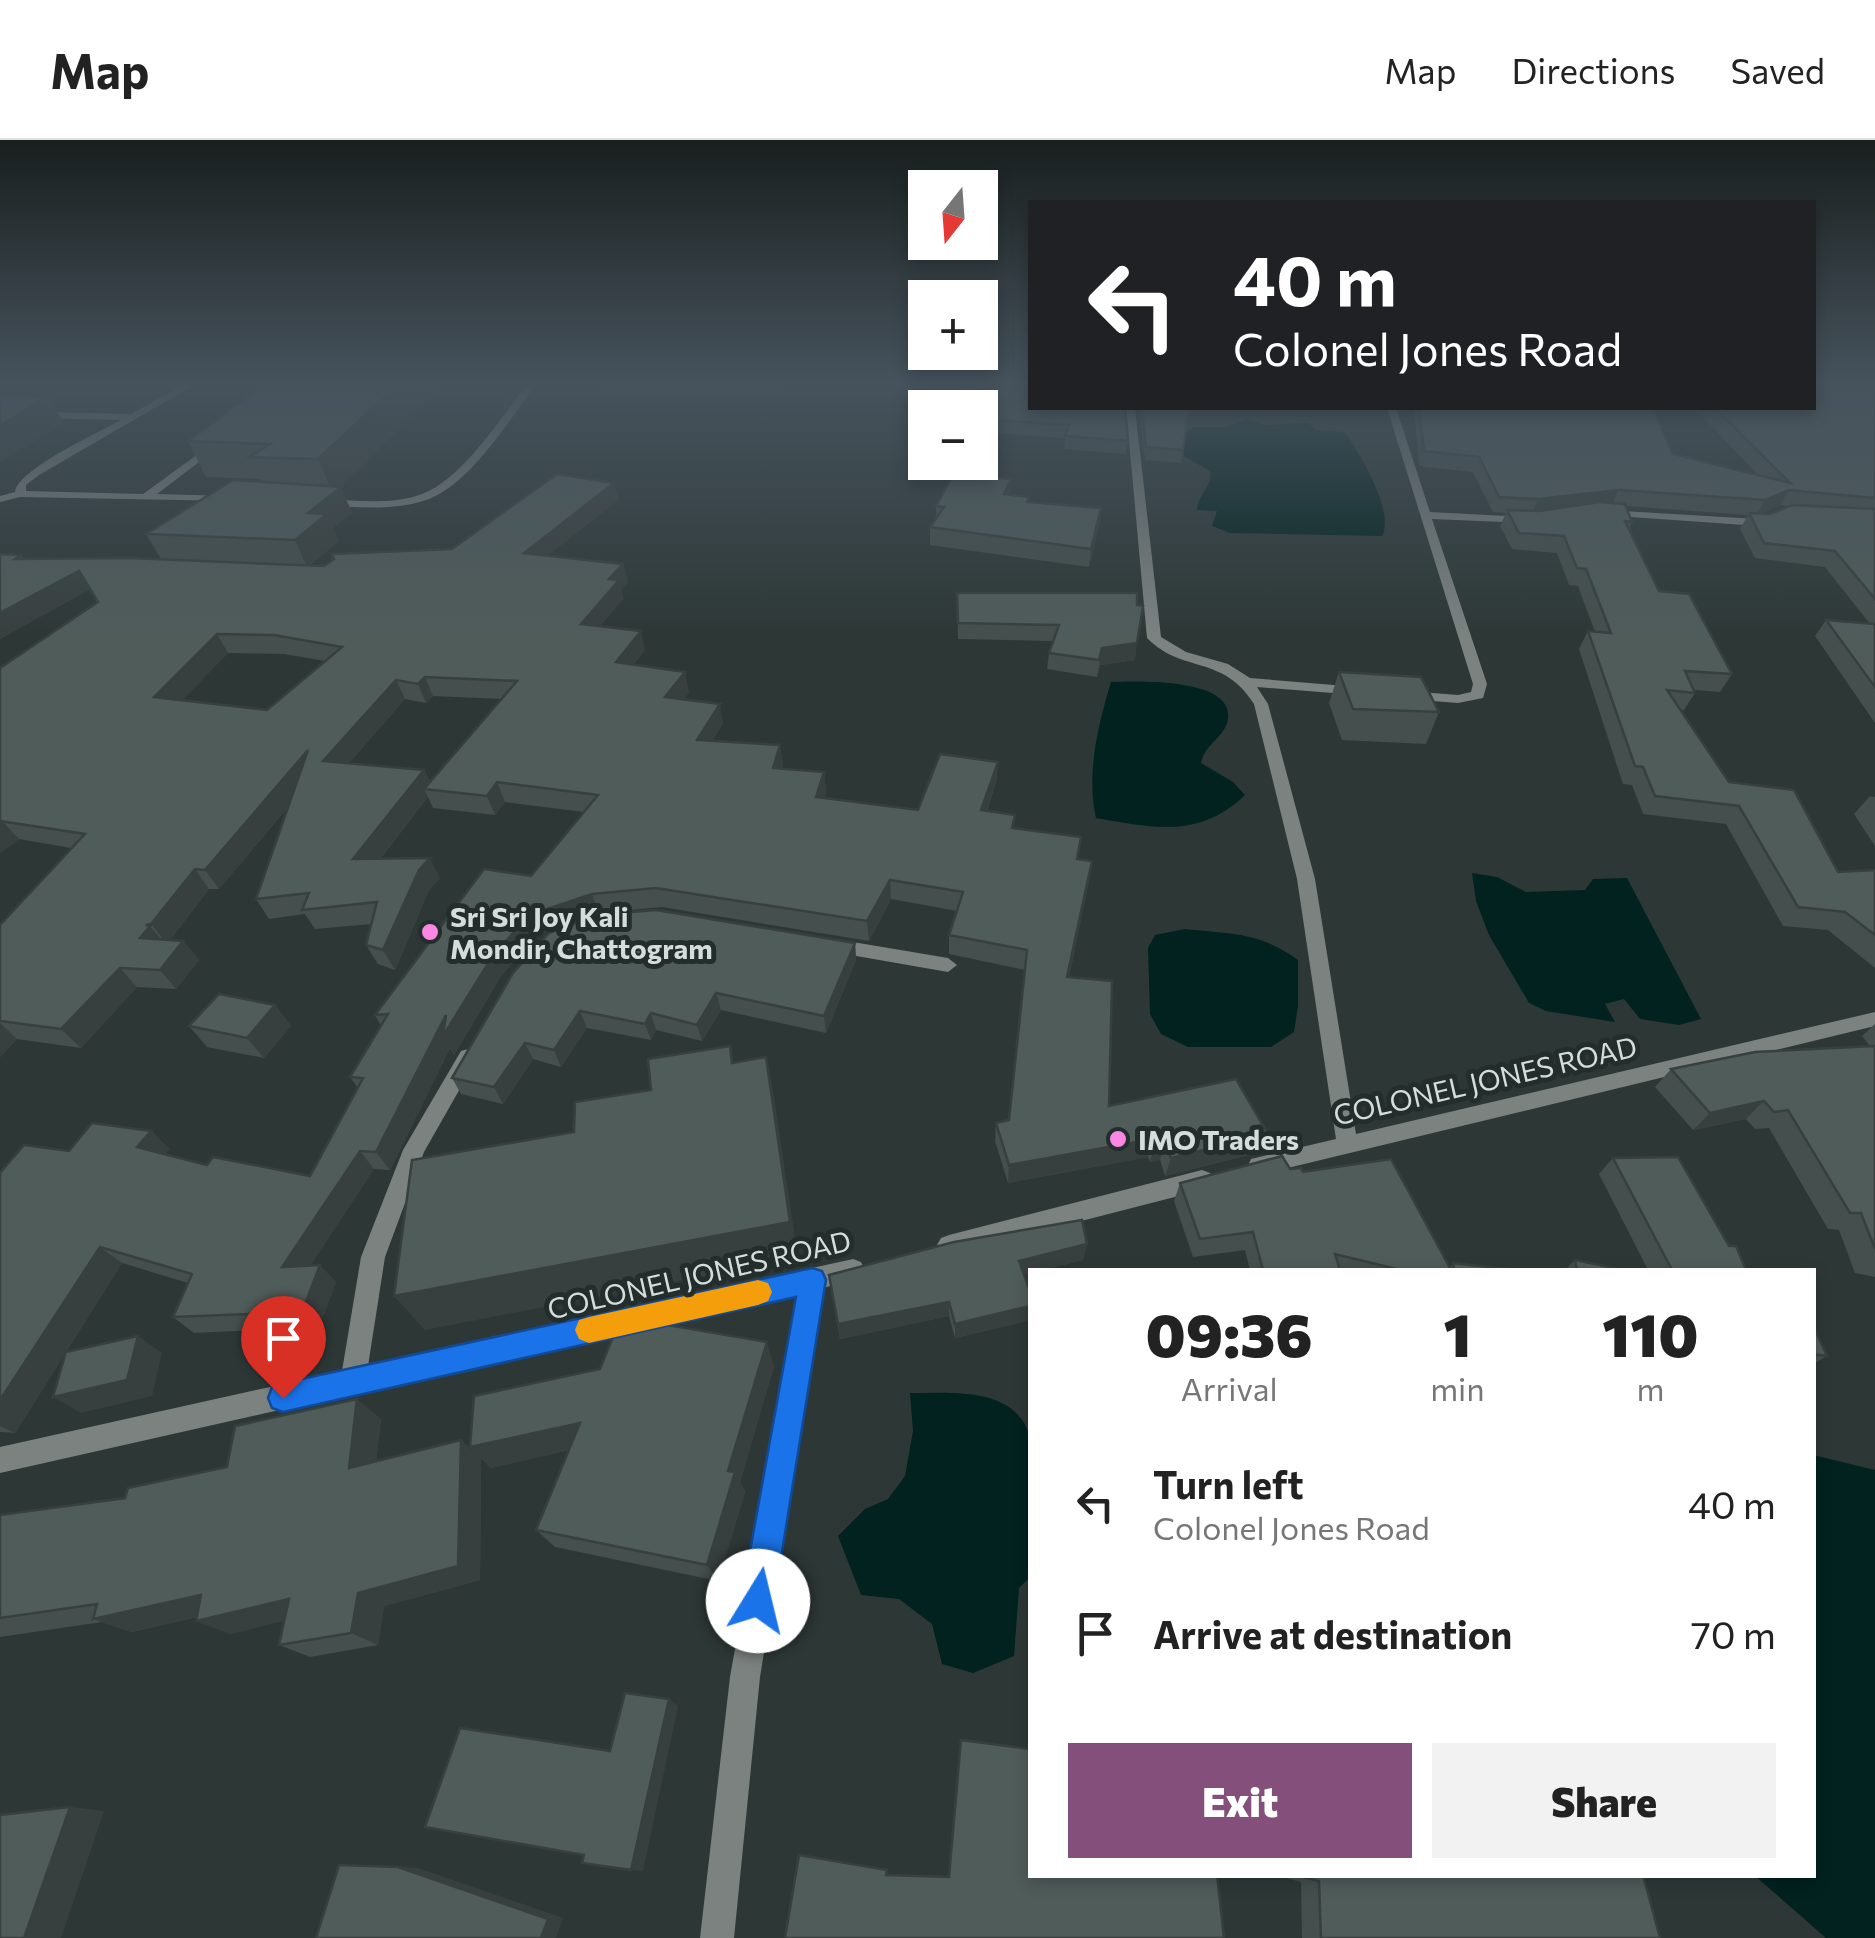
<!DOCTYPE html>
<html lang="en">
<head>
<meta charset="utf-8">
<style>
  :root { --surface:#fff; --page:#f2f2f2; --text:#222; --muted:#767676; --line:#e0e0e0; --accent:#844f7a }
  body { margin:0; font-family:Commissioner,sans-serif; background:var(--page); color:var(--text); height:100vh; display:flex; flex-direction:column; font-size:38px; white-space:nowrap }
  * { box-sizing:border-box; margin:0 }
  p { font-size:32px; color:var(--muted) }
  .icon { flex:none; width:55px; height:55px; fill:none; stroke:currentColor; stroke-width:2; stroke-linecap:round; stroke-linejoin:round }
  .map { position:relative; flex:1; overflow:hidden }
  .sheet { position:absolute; left:1028px; top:1128px; width:788px; height:610px; display:flex; flex-direction:column; background:var(--surface); border-radius:0px; box-shadow:0 5px 15px #0003 }
  .sheet>* { flex:none }
  .guide { position:absolute; left:1028px; top:60px; width:788px; height:210px; border-radius:0px; box-shadow:0 5px 15px #0003; background:#202124; color:#fff; overflow:hidden }
  .needle { width:65px; rotate:197deg }
  .tools { position:absolute; left:908px; top:30px; display:grid; gap:20px }
  .tools a { display:grid; place-items:center; width:90px; height:90px; border-radius:0px; background:var(--surface); box-shadow:0 5px 15px #0003; font-size:50px }
  .pin { position:absolute; display:grid; place-items:center; width:85px; height:85px; color:#fff; margin:-102px -42px; border-radius:50% 50% 50% 0; rotate:-45deg; box-shadow:0 0 10px #0007 }
  .pin .icon { rotate:45deg }
  .me { position:absolute; width:110px; margin:-55px; rotate:9deg; stroke-linejoin:round; filter:drop-shadow(0 0 8px #0008) }
  .turn { display:flex; align-items:center; gap:35px; height:210px; padding:0 40px; font-size:45px }
  .turn .icon { width:130px; height:130px; stroke-width:2.5 }
  .turn b { display:block; font-size:70px; line-height:85px }
  .eta { display:flex; justify-content:space-evenly; align-items:center; height:170px; text-align:center }
  .eta b { font-size:60px; font-weight:800; line-height:70px }
  .action { display:flex; gap:20px; margin-top:auto; padding:20px 40px }
  .action a { flex:1; height:115px; border-radius:0px; background:var(--accent); color:#fff; font-size:40px; font-weight:800; line-height:115px; text-align:center }
  .action a+a { background:var(--page); color:var(--text) }
  ul { padding:0; list-style:none }
  li { display:flex; align-items:center; gap:30px; height:130px; padding:0 40px }
  li div { flex:1 }
  li b { display:block; font-size:38px }
  li em { font-style:normal }
  header { display:flex; align-items:center; gap:60px; box-sizing:border-box; height:140px; padding:0 50px; background:var(--surface); border-bottom:2px solid var(--line) }
  header strong { font-size:48px }
  nav { display:flex; gap:55px; margin-inline-start:auto; font-size:35px }
  .map>svg:first-child { display:block }
  .water { fill:#01221f }
  .lines { fill:none; stroke-linecap:round; stroke-linejoin:round }
  .service { fill:#7c8280; fill-rule:evenodd }
  .minor { fill:#7c8280; fill-rule:evenodd }
  .wall { fill:#454f4d; fill-rule:evenodd }
  .shaded-wall { fill:#38403f }
  .building { fill:#505c5a; stroke:#38403f; stroke-width:2.5; fill-rule:evenodd }
  .route { fill:#1a73e8; stroke:#114b97; stroke-width:2.5 }
  .slow { fill:#f59e0b }
  .poi-dot { fill:#fb87e5; stroke:#232e2c; stroke-width:4 }
  .labels { text-anchor:middle; dominant-baseline:central; stroke-width:10; stroke-linejoin:round; paint-order:stroke }
  .poi-label { font-size:28px; font-weight:bold; fill:#d5dddb; stroke:#232e2c; text-anchor:start }
  .street-label { font-size:28px; fill:#d5dddb; stroke:#232e2c }
</style>
</head>
<body>
<header>
<strong>Map</strong>
<nav><a>Map</a><a>Directions</a><a>Saved</a></nav>
</header>
<div class="map">
<svg width="1875" height="1798" viewBox="0 0 1875 1798">
  <rect width="100%" height="100%" fill="#2d3836"/>
  <g class="water">
    <path d="M1247 280 1265 285 1309 283 1315 290 1345 292C1360 314 1395 372 1382 396L1230 393 1212 386 1217 371 1197 370C1198 354 1213 346 1210 331L1184 316 1182 295 1194 287H1225Z"/>
    <path d="M1111 542C1137 541 1233 538 1228 578 1226 597 1205 603 1201 623L1233 642 1245 655C1199 699 1154 688 1096 678 1086 633 1098 585 1111 542Z"/>
    <path d="M1472 733 1497 737 1526 752 1585 750 1593 739 1627 738 1701 879 1679 885 1640 879 1624 859 1605 864 1615 882 1546 871 1529 863 1489 795 1476 761Z"/>
    <path d="M1185 789C1231 794 1260 792 1298 820V866L1294 892 1271 907H1188L1161 894 1150 874 1148 808 1155 795Z"/>
    <path d="M910 1253C952 1253 1016 1246 1030 1297V1437L1019 1448 1014 1516 973 1533 942 1524 932 1484 899 1459 861 1455 838 1396 865 1369 888 1359 905 1336 913 1291Z"/>
    <path d="M1813 1315 1875 1330V1798H1826L1754 1735H1812Z"/>
  </g>
  <g class="lines">
    <g class="service">
      <path d="M183 245H194L39 335 26 345V351L143 354 216 301 220 306 157 354 227 356 231 357V361L20 357 0 362V356L15 352C17 330 99 292 121 280L0 277V271L131 274Z"/>
      <path d="M527 245H536C508 281 468 348 423 361 390 371 354 367 321 365L315 362 321 359C352 360 386 365 416 356 460 344 499 279 527 245Z"/>
    </g>
    <g class="minor">
      <path d="M1126 268H1135L1161 497 1186 512 1228 524 1250 538 1358 547 1365 551 1358 555 1257 547 1268 564 1315 739 1356 994 1875 872V886L1259 1035 1251 1033 1248 1026 1251 1019 1336 999 1297 739 1254 564C1223 514 1182 534 1147 498Z"/>
      <path d="M1387 268H1396L1430 372 1528 377 1534 380 1528 383 1432 379 1487 544 1483 558 1458 563 1407 559 1400 555 1407 551 1458 555 1471 552 1473 544Z"/>
      <path d="M1606 370 1757 379 1769 375 1775 378 1759 386 1602 375 1600 373Z"/>
      <path d="M829 798 948 818 957 825 948 832 822 810 820 805Z"/>
      <path d="M468 909 475 911 478 917 424 1012 385 1117 368 1226 853 1119 861 1122 865 1130 861 1138 823 1148 760 1537 734 1798H700L730 1537 798 1153 0 1333V1307L342 1231 361 1117 403 1010 461 911Z"/>
      <path d="M1202 1030 1210 1033 1213 1040 1210 1047 1202 1050 949 1115 941 1112 937 1105 941 1098 949 1095Z"/>
    </g>
  </g>
  <g class="wall">
    <path d="M264 245H443L341 347 352 373 333 388 339 401 310 425 324 426 452 409 614 343 618 360 548 415 623 424 628 442 621 449 623 459 600 486 645 510 634 524 689 552 683 560 723 583 712 601 783 624 781 629 824 632 826 652 824 658 918 670 998 622 996 642 987 671 1014 689 1078 719 1089 740 1069 837 1109 966 1260 1012 1165 1036 1160 1020 1150 1022 1148 1017 1008 1043 995 1001 996 983 1009 980 1025 830 949 814V795L957 771 891 759 869 801 662 767 599 773 537 795 501 836 454 915 450 908 390 1030 374 1029 310 1125 336 1142 319 1187 194 1193 173 1177 188 1143 122 1123 15 1293 0 1292V1033L69 1011 151 991 169 1009 165 1014 207 1025 310 1036 358 948 350 937 381 886 375 875 531 736 584 672 505 662 495 675 433 668 428 657 380 719 440 738 429 750 395 830 378 824 366 805 372 784 315 789 305 774 269 779 256 759 289 666 219 749H209L170 800 183 801 199 820 176 849 137 847 81 908 17 899 0 917V785L71 708 19 699 0 713V528L98 462 90 449 0 499 21 415 24 419H161L146 394 261 342 260 339 206 337 188 301ZM228 513 284 514 325 521 267 570 182 560ZM433 556 502 559 430 642 424 630 349 623 405 559 426 563Z"/>
    <path d="M602 245H787L783 256 604 252Z"/>
    <path d="M929 245H1030L1128 301 1126 314 1064 309 1065 298 980 292V268H946V257L929 256Z"/>
    <path d="M1875 245V583L1815 496 1826 480 1870 484 1825 427 1755 418 1740 389 1748 375 1626 366 1632 382 1629 389 1659 451 1732 534 1720 552 1694 550 1695 553 1684 570H1681L1729 642 1838 732 1875 730V828L1828 790 1783 786 1726 684 1643 674 1632 645 1623 644 1579 509 1588 491 1595 492 1578 446 1569 445 1557 413 1512 409 1500 386 1506 373 1493 372 1473 332 1419 326 1414 268H1653L1673 314 1759 336 1694 268H1812ZM1780 365 1789 366 1770 374H1760Z"/>
    <path d="M1139 268H1189L1181 323 1145 320Z"/>
    <path d="M1011 339 1010 355 1029 357V362L1101 368 1099 386 1089 427 930 405V387L936 379V366Z"/>
    <path d="M957 453H1137L1135 520 1100 525 1097 537 1047 529 1049 513 1053 501 958 499Z"/>
    <path d="M1339 532 1439 572 1426 604 1342 600 1329 563Z"/>
    <path d="M1870 656 1875 657V706L1854 674Z"/>
    <path d="M855 803 856 820 826 893 721 870 702 901 656 890 651 900 587 888 561 927 533 919 503 964 461 954 452 938 513 833Z"/>
    <path d="M275 865 291 886 264 918 207 907 189 886Z"/>
    <path d="M1875 884V1137L1855 1133 1839 1090 1828 1089 1769 988 1755 989 1746 979 1693 990 1655 947 1671 929 1870 906 1862 896Z"/>
    <path d="M1613 1018 1729 1106 1746 1130H1648L1599 1034Z"/>
    <path d="M1290 1029 1303 1032 1450 1127 1453 1123 1517 1130H1250L1245 1110 1193 1117 1174 1061 1180 1043Z"/>
    <path d="M1087 1104 1083 1120 1042 1130H1030V1133L1024 1134 1030 1151V1180L955 1198 949 1176 840 1199 829 1135Z"/>
    <path d="M1575 1120 1624 1130H1565Z"/>
    <path d="M1812 1183 1827 1216 1812 1225Z"/>
    <path d="M774 1226 740 1342 745 1352 718 1441 555 1407 536 1390 569 1310 491 1328 470 1307Z"/>
    <path d="M381 1279 376 1321 461 1300 481 1319 480 1440 384 1466 378 1505 310 1517 279 1505 285 1480 230 1494 197 1477 132 1492 102 1482 0 1497V1375L125 1358Z"/>
    <path d="M1275 1735H1643L1660 1798H1302L1301 1742Z"/>
  </g>
  <g class="shaded-wall">
    <path d="M397 245H443L341 347 352 373 333 388 339 401 307 427 295 400 308 373 333 353 318 319Z"/>
    <path d="M782 245H787L783 256Z"/>
    <path d="M48 257 64 283 0 323V285Z"/>
    <path d="M1011 339 1010 356 1004 354Z"/>
    <path d="M614 343 618 360 529 431 524 413Z"/>
    <path d="M1619 350 1611 365 1532 374 1538 359Z"/>
    <path d="M1789 350 1780 365 1756 375 1765 360Z"/>
    <path d="M1101 368 1099 386 1089 427 1091 409Z"/>
    <path d="M623 424 628 442 621 449 623 459 586 503 581 484 609 439Z"/>
    <path d="M79 431 90 449 0 499V473Z"/>
    <path d="M641 491 645 510 621 541 616 522Z"/>
    <path d="M217 494 228 513 167 576 154 557Z"/>
    <path d="M1137 503 1135 520 1100 525 1097 537 1102 508Z"/>
    <path d="M685 532 689 552 669 576 665 557Z"/>
    <path d="M425 537 433 556 426 563 418 544Z"/>
    <path d="M396 540 405 559 334 640 323 621Z"/>
    <path d="M720 564 723 583 701 620 697 600Z"/>
    <path d="M780 605 783 624 776 648 773 628Z"/>
    <path d="M308 610 319 630 219 749 205 730Z"/>
    <path d="M998 622 996 642 980 690 981 670Z"/>
    <path d="M424 630 433 650 424 649 428 657 364 739 353 719Z"/>
    <path d="M824 632 826 652 818 677 816 657Z"/>
    <path d="M497 642 505 662 495 675 487 656Z"/>
    <path d="M1 680 19 699 0 713V681Z"/>
    <path d="M430 718 440 738 429 750 395 830 383 810 419 730Z"/>
    <path d="M1092 721 1089 740 1065 856 1067 837Z"/>
    <path d="M195 729 209 749 167 804 151 784Z"/>
    <path d="M890 740 891 759 869 801 867 781Z"/>
    <path d="M592 754 599 773 537 795 501 836 454 915 450 908 390 1030 376 1012 446 875 492 817 529 775Z"/>
    <path d="M150 786 166 805 140 798Z"/>
    <path d="M183 801 199 820 176 849 160 830Z"/>
    <path d="M855 803 856 820 826 893 824 876Z"/>
    <path d="M120 828 137 847 81 908 61 889Z"/>
    <path d="M716 853 721 870 702 901 697 885Z"/>
    <path d="M275 865 291 886 264 918 247 898Z"/>
    <path d="M580 871 587 888 561 927 554 910Z"/>
    <path d="M651 873 656 890 651 900 645 884Z"/>
    <path d="M0 883 17 899 0 917Z"/>
    <path d="M525 903 533 919 503 964 494 947Z"/>
    <path d="M766 917 774 957 798 1118 425 1190 394 1156Z"/>
    <path d="M1764 961 1746 979 1693 990 1710 973Z"/>
    <path d="M151 991 169 1009 156 1025 137 1007Z"/>
    <path d="M1268 994 1260 1012 1165 1036 1171 1018Z"/>
    <path d="M1153 999 1148 1017 1008 1043 1009 1025Z"/>
    <path d="M1165 1002 1160 1020 1150 1022 1155 1004Z"/>
    <path d="M360 1011 374 1029 299 1143 282 1127Z"/>
    <path d="M1087 1104 1083 1120 1042 1130H1030V1133L1017 1136 1019 1121Z"/>
    <path d="M100 1107 122 1123 15 1293 0 1286V1260Z"/>
    <path d="M320 1125 336 1142 319 1187 302 1172Z"/>
    <path d="M949 1162V1176L840 1199 838 1184Z"/>
    <path d="M1030 1166V1180L955 1198V1184Z"/>
    <path d="M138 1196 162 1213 152 1256 81 1273 53 1257Z"/>
    <path d="M767 1202 774 1226 740 1342 745 1352 718 1441 707 1425 728 1331Z"/>
    <path d="M357 1259 381 1279 373 1346 349 1328Z"/>
    <path d="M580 1283 596 1304 491 1328 470 1307Z"/>
    <path d="M461 1300 481 1319 480 1440 384 1466 378 1505 351 1493 358 1453Z"/>
    <path d="M201 1455 234 1468 132 1492 93 1479Z"/>
    <path d="M289 1459 319 1472 230 1494 196 1481Z"/>
    <path d="M669 1559 678 1566 643 1731 631 1730Z"/>
    <path d="M70 1667 104 1671 61 1798H24Z"/>
    <path d="M398 1727 418 1728 563 1778 556 1798H541Z"/>
  </g>
  <g class="building">
    <path d="M264 245H397L318 319 249 317 270 304 188 301Z"/>
    <path d="M946 245H1030V268H1125L1128 301 1065 296 1069 285 980 279V268H975L979 260 946 257 956 245Z"/>
    <path d="M1812 245H1875V358L1789 350 1765 360 1619 350 1538 359 1499 357 1479 317 1424 311 1419 268H1653L1673 314 1790 343 1715 268H1812Z"/>
    <path d="M0 256 48 257 0 285Z"/>
    <path d="M1142 268H1189L1183 310 1146 307Z"/>
    <path d="M954 333 1011 339 1004 354 1029 357 1027 362 1101 368 1091 409 930 387 944 367 936 366Z"/>
    <path d="M557 334 614 343 524 413 623 424 609 439 619 440 581 484 641 491 616 522 685 532 665 557 720 564 697 600 780 605 773 628 824 632 816 657 918 670 940 614 998 622 981 670 1015 675 1012 688 1081 697 1077 719 1092 721 1067 837 1112 841 1109 966 1236 939 1268 994 1171 1018 1165 1002 1155 1004 1153 999 1009 1025 996 983 1009 980 1027 810 949 795 963 752 890 740 867 781 656 748 592 754 529 775 492 817 443 896 446 875 376 1012 360 1011 282 1127 320 1125 302 1172 173 1177 192 1134 100 1107 0 1260V1033L24 1005 69 1011 92 983 151 991 137 1007 207 1025 213 1017 310 1036 363 938 350 937 388 874 375 875 484 729 531 736 598 655 497 642 487 656 424 649 517 541 425 537 418 544 396 540 323 621 424 630 353 719 430 718 419 730 383 810 366 805 377 762 302 770 309 753 256 759 308 610 205 730 195 729 151 784 146 785 150 786 140 798 183 801 160 830 120 828 61 889 0 881V785L85 694 0 681V528L98 462 79 431 0 473V414L21 415 15 419 129 418 324 426 334 419 332 414 452 409ZM217 494 274 495 342 507 267 570 154 557Z"/>
    <path d="M233 340 341 347 308 373 327 374 295 400 146 394Z"/>
    <path d="M1600 362 1625 364 1632 382 1625 381 1659 451 1689 454 1732 534 1685 531 1695 553 1667 550 1729 642 1794 650 1838 732 1875 730V795L1845 772 1798 767 1739 666 1655 656 1643 627 1635 626 1588 491 1611 493 1586 429 1577 428 1564 396 1519 393 1507 370 1539 371Z"/>
    <path d="M1792 365 1875 369V459L1835 411 1764 403 1749 373 1770 374Z"/>
    <path d="M957 453H1137V465L1143 466 1137 503 1102 508 1099 520 1049 513 1059 485 958 483Z"/>
    <path d="M1826 480 1875 484V547Z"/>
    <path d="M1339 532 1421 537 1439 572 1353 569Z"/>
    <path d="M656 770 855 803 824 876 716 853 697 885 651 873 645 884 580 871 554 910 525 903 494 947 452 938 513 833 549 793 596 775Z"/>
    <path d="M219 854 275 865 247 898 189 886Z"/>
    <path d="M730 906 732 923 766 917 790 1082 394 1156 412 1020 574 992 575 962 651 950 648 919Z"/>
    <path d="M1875 906V1109L1861 1073H1850L1788 970 1774 972 1764 961 1710 973 1671 929 1755 912Z"/>
    <path d="M1282 1016 1290 1029 1301 1028 1303 1032 1391 1019 1451 1130H1400L1335 1114 1340 1130H1263L1253 1092 1200 1099 1180 1043Z"/>
    <path d="M1678 1017 1729 1106H1736L1746 1130H1672L1613 1018Z"/>
    <path d="M1082 1080 1087 1104 1019 1121 1030 1151V1166L955 1184 949 1162 838 1184 829 1135 954 1102Z"/>
    <path d="M1575 1120 1624 1130H1577Z"/>
    <path d="M1453 1123 1517 1130H1454Z"/>
    <path d="M621 1177 767 1202 728 1331 735 1332 707 1425 536 1390 580 1283 470 1307 474 1256 600 1229Z"/>
    <path d="M1812 1183 1827 1216 1812 1214Z"/>
    <path d="M138 1196 127 1240 53 1257 66 1212Z"/>
    <path d="M357 1259 349 1328 461 1300 458 1426 358 1453 351 1493 279 1505 289 1459 196 1481 201 1455 93 1479 97 1464 0 1478V1375L125 1358 128 1348 227 1327 235 1286Z"/>
    <path d="M625 1553 669 1559 631 1730 582 1723 584 1715 425 1687 460 1588 610 1611Z"/>
    <path d="M961 1600 1030 1609V1735H1217L1224 1798H785L799 1715 887 1730 886 1735 949 1737Z"/>
    <path d="M70 1667 24 1798H0V1675Z"/>
    <path d="M339 1725 398 1727 548 1779 541 1798H316Z"/>
    <path d="M1295 1735H1643L1660 1798H1321L1319 1741Z"/>
  </g>
  <linearGradient id="sky" x2="0" y2="1"><stop stop-color="#191f1e"/><stop offset="0.49" stop-color="#46535d"/><stop offset="1" stop-color="#46535d" stop-opacity="0"/></linearGradient>
  <rect width="1875" height="496" fill="url(#sky)"/>
  <path class="route" d="M812 1128 822 1131 826 1140 774 1461 769 1473 758 1478 746 1473 741 1461 796 1157 283 1272 272 1268 268 1258 272 1247 283 1243Z"/>
  <path class="slow" d="M758 1140 768 1143 772 1152 768 1161 758 1165 589 1203 579 1199 575 1190 579 1180 589 1177Z"/>
  <g class="poi-dot">
    <circle cx="430" cy="792" r="10"/>
    <circle cx="1118" cy="999" r="10"/>
  </g>
  <g class="labels">
    <g class="poi-label">
      <text x="450" y="776">Sri Sri Joy Kali<tspan x="450" dy="32">Mondir, Chattogram</tspan></text>
      <text x="1138" y="999">IMO Traders</text>
    </g>
    <g class="street-label">
      <text transform="translate(1485 940) rotate(-13)">COLONEL JONES ROAD</text>
      <text transform="translate(699 1134) rotate(-13)">COLONEL JONES ROAD</text>
    </g>
  </g>
</svg>
<div class="tools">
<a><svg class="needle" viewBox="-14 -14 28 28"><path d="M0-13l5 13h-10z" fill="#e53935"/><path d="M0 13l5-13h-10z" fill="#767676"/></svg></a>
<a>+</a>
<a>−</a>
</div>
<div class="pin" style="left:283px;top:1258px;background:#d93025"><svg class="icon" aria-label="arrive" viewBox="0 0 24 24"><path d="M6 21V4h12l-3 4 3 4H6"/></svg></div>
<svg class="me" style="left:758px;top:1461px" viewBox="-20 -20 40 40"><circle r="19" fill="#fff"/><path d="M0-13L10 11 0 6-10 11z" fill="#1a73e8"/></svg>
<div class="guide">
<div class="turn"><svg class="icon" aria-label="left" viewBox="0 0 24 24"><path d="M17 20v-9H6M10 6l-5 5 5 5"/></svg><div><b>40 m</b>Colonel Jones Road</div></div>
</div>
<section class="sheet">
<div class="eta">
<div><b>09:36</b><p>Arrival</p></div>
<div><b>1</b><p>min</p></div>
<div><b>110</b><p>m</p></div>
</div>
<ul>
<li><svg class="icon" aria-label="left" viewBox="0 0 24 24"><path d="M17 20v-9H6M10 6l-5 5 5 5"/></svg><div><b>Turn left</b><p>Colonel Jones Road</p></div><em>40 m</em></li>
<li><svg class="icon" aria-label="arrive" viewBox="0 0 24 24"><path d="M6 21V4h12l-3 4 3 4H6"/></svg><div><b>Arrive at destination</b></div><em>70 m</em></li>
</ul>
<div class="action"><a>Exit</a><a>Share</a></div>
</section>
</div>
</body>
</html>
